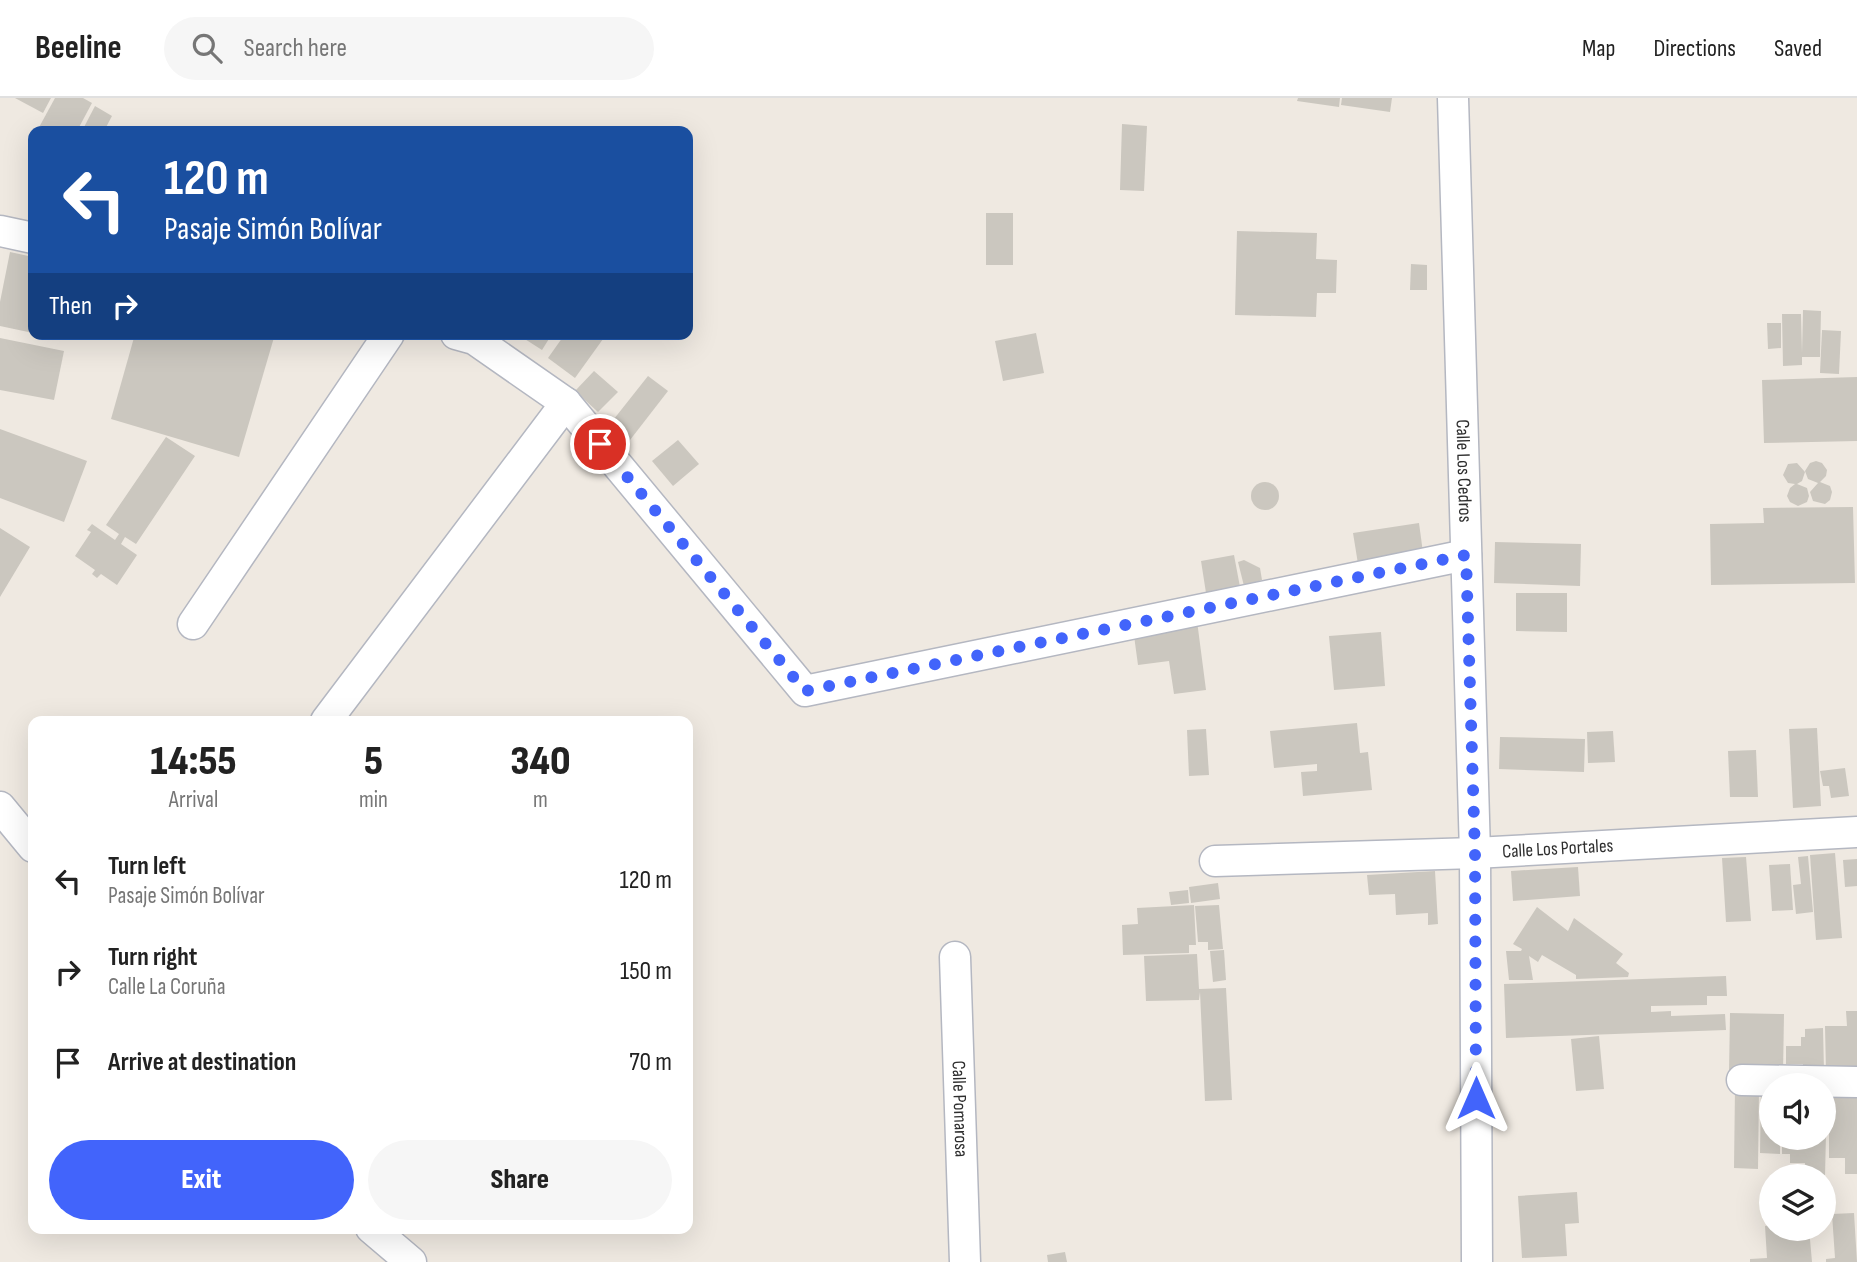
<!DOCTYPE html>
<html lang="en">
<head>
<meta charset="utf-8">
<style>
  :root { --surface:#fff; --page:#f6f6f6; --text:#222; --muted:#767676; --line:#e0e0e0; --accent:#4264fb }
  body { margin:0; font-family:"Sofia Sans Condensed",sans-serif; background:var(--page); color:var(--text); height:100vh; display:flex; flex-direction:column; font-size:26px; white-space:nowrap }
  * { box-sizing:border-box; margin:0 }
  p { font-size:23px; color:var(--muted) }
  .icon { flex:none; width:38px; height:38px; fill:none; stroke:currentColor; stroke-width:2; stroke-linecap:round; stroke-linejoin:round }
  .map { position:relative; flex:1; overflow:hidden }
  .sheet { position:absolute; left:28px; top:618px; width:665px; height:518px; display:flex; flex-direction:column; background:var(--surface); border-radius:14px; box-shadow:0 7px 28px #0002 }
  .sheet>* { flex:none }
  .banner { position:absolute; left:28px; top:28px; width:665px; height:214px; border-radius:14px; box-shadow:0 7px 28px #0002; background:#1a4fa0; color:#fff; overflow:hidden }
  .tools { position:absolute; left:1759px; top:975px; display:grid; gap:14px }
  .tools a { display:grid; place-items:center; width:77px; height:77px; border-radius:50%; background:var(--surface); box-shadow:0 7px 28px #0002; font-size:35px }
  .pin { position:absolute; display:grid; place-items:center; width:60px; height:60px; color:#fff; margin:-30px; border:4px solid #fff; border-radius:50%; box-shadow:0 2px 7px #0007 }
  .me { position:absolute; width:77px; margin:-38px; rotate:0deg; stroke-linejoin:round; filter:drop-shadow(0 0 5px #0008) }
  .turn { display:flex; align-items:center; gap:24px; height:147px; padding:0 21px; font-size:32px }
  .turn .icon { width:91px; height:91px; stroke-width:2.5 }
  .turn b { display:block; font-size:49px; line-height:60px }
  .then { display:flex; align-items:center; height:66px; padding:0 21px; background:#0003; gap:14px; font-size:26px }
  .eta { display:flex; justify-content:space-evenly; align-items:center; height:119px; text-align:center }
  .eta b { font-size:42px; font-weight:800; line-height:49px }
  .cta { display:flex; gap:14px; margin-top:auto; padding:14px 21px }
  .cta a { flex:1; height:80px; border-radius:42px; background:var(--accent); color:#fff; font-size:28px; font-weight:800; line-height:80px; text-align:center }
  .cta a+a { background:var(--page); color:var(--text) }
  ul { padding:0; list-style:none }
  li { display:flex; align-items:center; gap:21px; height:91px; padding:0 21px }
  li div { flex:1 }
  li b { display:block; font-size:26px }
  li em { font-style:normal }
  header { display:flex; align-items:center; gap:42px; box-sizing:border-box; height:98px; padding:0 35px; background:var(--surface); border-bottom:2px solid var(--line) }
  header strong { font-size:33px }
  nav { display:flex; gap:38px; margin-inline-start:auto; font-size:24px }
  .search { width:490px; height:63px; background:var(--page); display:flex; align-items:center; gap:18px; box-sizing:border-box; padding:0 24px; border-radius:38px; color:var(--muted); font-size:26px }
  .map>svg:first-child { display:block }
  .building { fill:#cbc7bf }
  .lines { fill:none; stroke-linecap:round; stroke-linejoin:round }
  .minor-casing { stroke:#b4b7c1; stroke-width:33 }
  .minor { stroke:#fff; stroke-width:30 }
  .route { stroke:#4264fb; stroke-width:12; stroke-dasharray:0 21.6 }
  .labels { text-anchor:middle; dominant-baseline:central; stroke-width:7; stroke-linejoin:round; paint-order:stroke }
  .street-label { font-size:19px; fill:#2e2e2e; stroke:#fff }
</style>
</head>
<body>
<header>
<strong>Beeline</strong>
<div class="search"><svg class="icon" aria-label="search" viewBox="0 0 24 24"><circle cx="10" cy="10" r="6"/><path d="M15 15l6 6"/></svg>Search here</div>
<nav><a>Map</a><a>Directions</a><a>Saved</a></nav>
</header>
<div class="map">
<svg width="1857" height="1164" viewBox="0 0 1857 1164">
  <rect width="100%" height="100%" fill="#efe9e1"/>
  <g class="building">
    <path d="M15 0H51L43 15Z"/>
    <path d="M55 0H83L92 5 77 33H37Z"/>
    <path d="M1298 0H1340L1339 9 1297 3Z"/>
    <path d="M1342 0H1392L1390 14 1341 7Z"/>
    <path d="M95 8 112 18 104 33H82Z"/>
    <path d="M1122 26 1147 28 1144 93 1120 92Z"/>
    <rect x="986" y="115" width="27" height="52"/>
    <path d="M1237 133 1317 135 1316 161 1337 162 1336 195H1317L1316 219 1235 217Z"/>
    <path d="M10 154 33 159V235L0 228V204Z"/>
    <path d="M1411 166 1427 167V192H1410Z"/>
    <path d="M1803 212 1821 213 1820 259H1802V267L1783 268 1782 216H1801L1802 255Z"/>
    <path d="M1767 225H1781V250L1768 251Z"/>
    <path d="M1822 232 1841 233 1839 276 1820 275Z"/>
    <path d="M1036 235 1044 275 1003 283 995 243Z"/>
    <path d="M135 236H275L239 359 111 321Z"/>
    <path d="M517 236H552L542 252Z"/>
    <path d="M565 236H596L603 241 575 280 548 260Z"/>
    <path d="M0 240 64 253 54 302 0 292Z"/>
    <path d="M594 273 618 294 598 314 575 293Z"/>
    <path d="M648 278 668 293 630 342 610 326Z"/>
    <path d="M1857 279V343L1764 345 1762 282Z"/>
    <path d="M0 331 87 363 64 424 0 400Z"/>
    <path d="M166 339 195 358 136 446 125 439 121 446 137 457 117 487 101 476 97 480 92 476 95 472 75 458 91 434 87 432 92 426 115 442 119 436 106 427Z"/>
    <path d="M678 342 699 366 673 388 652 363Z"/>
    <path d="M1816 363 1822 365 1827 372 1826 378 1820 384 1830 388 1832 394 1830 402 1825 406 1813 403 1810 394 1818 385 1808 381 1805 373 1810 365Z"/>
    <path d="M1797 365 1805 374 1802 383 1797 386 1807 390 1809 398 1807 404 1798 408 1790 404 1787 398 1790 390 1795 386 1788 385 1783 377 1788 366Z"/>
    <circle cx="1265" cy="398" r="14"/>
    <path d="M1853 409 1855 485 1711 487 1710 426 1764 425 1763 410Z"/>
    <path d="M1419 425 1424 462 1359 472 1353 435Z"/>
    <path d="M0 430 30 449 0 499Z"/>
    <path d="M1495 444 1581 446 1580 488 1494 485Z"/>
    <path d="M1234 457 1240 489 1206 495 1201 463Z"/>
    <path d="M1244 462 1260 470 1262 482 1244 488 1238 464Z"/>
    <path d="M1516 495H1567V534L1516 533Z"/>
    <path d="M1196 515 1206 592 1174 596 1169 563 1138 567 1132 523Z"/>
    <path d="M1381 534 1385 588 1334 592 1329 538Z"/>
    <path d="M1357 625 1360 655 1368 654 1372 692 1303 698 1301 674 1317 673V666L1274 670 1270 633Z"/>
    <path d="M1817 630 1821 708 1793 710 1789 631Z"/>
    <path d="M1206 631 1209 677 1189 678 1187 632Z"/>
    <path d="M1613 633 1615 664 1588 665 1587 634Z"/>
    <path d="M1500 639 1585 641 1584 674 1499 671Z"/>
    <path d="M1756 652 1758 699H1730L1728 653Z"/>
    <path d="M1845 670 1849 698 1831 700 1829 688H1823L1820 673Z"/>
    <path d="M1835 755 1842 840 1816 842 1810 757Z"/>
    <path d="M1808 758 1813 814 1796 816 1793 787 1801 786 1798 759Z"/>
    <path d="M1746 759 1751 823 1726 824 1722 760Z"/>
    <path d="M1857 761V788L1845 789 1843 762Z"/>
    <path d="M1790 766 1793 812 1772 813 1769 767Z"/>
    <path d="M1578 769 1580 798 1513 803 1511 773Z"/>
    <path d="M1435 773 1438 826 1428 827V815L1396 817 1395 796 1369 797 1367 777Z"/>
    <path d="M1218 785 1220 801 1191 805 1189 789Z"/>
    <path d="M1188 792 1189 805 1171 807 1169 794Z"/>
    <path d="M1194 807 1196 847H1189V855L1123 857 1122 827 1138 826 1137 810Z"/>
    <path d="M1219 807 1223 851 1208 852V844H1198L1195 808Z"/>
    <path d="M1537 809 1568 833 1574 820 1623 856 1616 865 1629 875 1628 879 1576 881V877L1542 857 1538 864 1529 858 1533 882H1509L1506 853H1521L1522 851 1513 846Z"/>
    <path d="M1224 852 1226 882 1213 884 1210 853Z"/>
    <path d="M1197 856 1199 891 1226 890 1232 1002 1205 1003 1200 894 1199 902 1146 903 1144 858Z"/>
    <path d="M1726 878 1727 898H1707V907L1651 908V914L1671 913V918L1725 916 1726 932 1506 940 1504 886Z"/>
    <path d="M1846 913H1857V974L1826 975 1825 928H1847Z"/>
    <path d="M1730 915 1784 916 1783 976 1729 975Z"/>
    <path d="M1823 930 1824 973H1803V966H1786V948H1801V939H1805V931Z"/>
    <path d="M1599 938 1604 991 1576 993 1571 941Z"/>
    <path d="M1735 990 1759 991 1758 1071 1734 1070Z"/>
    <path d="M1761 991H1771V1040H1780V1056L1760 1055Z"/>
    <path d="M1829 991H1857V1076H1845V1060H1829Z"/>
    <path d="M1824 993H1827L1825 1078H1804L1805 1065H1790V1056H1782V1040H1824Z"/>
    <path d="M1577 1094 1579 1125 1565 1126 1567 1158 1522 1160 1518 1098Z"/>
    <path d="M1854 1115 1857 1164H1826V1161L1835 1160 1832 1116Z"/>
    <path d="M1771 1127V1130H1809L1812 1164H1750V1161L1767 1160 1765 1128Z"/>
    <path d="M1065 1154 1067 1164H1048L1047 1157Z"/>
  </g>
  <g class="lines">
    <defs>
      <g id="minor">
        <path id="s1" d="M1453 0 1475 755 1477 1164"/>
        <path d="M0 133 33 140"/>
        <path d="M456 236 474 241 566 305 805 593 1466 457"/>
        <path d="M193 526 389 236"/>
        <path d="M326 623 566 305"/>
        <path d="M0 709 33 749"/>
        <path id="s2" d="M1215 763 1475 755 1857 734"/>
        <path id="s3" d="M955 859 965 1164"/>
        <path d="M1742 982 1857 984"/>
        <path d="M371 1130 411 1164"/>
      </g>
    </defs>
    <use href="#minor" class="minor-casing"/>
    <use href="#minor" class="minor"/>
  </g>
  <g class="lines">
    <path class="route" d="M600 346 805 593 1466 457 1475 755 1476 1000"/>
  </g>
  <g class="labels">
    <g class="street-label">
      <text stroke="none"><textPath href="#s1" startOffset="373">Calle Los Cedros</textPath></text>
      <text stroke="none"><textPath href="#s2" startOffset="343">Calle Los Portales</textPath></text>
      <text stroke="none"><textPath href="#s3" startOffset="152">Calle Pomarosa</textPath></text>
    </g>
  </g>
</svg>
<div class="tools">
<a><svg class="icon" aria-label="sound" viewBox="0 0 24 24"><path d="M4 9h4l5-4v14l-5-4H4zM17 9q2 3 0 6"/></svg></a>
<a><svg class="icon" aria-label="layers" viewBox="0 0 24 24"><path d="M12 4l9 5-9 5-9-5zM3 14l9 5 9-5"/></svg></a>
</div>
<div class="pin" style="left:600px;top:346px;background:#d93025"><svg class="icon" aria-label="arrive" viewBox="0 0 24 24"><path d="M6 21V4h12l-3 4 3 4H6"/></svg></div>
<svg class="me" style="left:1476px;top:1000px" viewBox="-20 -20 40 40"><path d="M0-17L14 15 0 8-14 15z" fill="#4264fb" stroke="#fff" stroke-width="4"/></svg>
<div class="banner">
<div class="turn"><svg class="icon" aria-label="left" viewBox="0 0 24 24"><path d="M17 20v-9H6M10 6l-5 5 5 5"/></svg><div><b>120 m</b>Pasaje Simón Bolívar</div></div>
<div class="then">Then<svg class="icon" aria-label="right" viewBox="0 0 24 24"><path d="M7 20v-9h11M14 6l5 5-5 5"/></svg></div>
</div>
<section class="sheet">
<div class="eta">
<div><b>14:55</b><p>Arrival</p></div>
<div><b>5</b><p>min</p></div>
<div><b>340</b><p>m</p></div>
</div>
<ul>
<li><svg class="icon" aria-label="left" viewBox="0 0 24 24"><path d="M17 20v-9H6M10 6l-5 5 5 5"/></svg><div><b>Turn left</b><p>Pasaje Simón Bolívar</p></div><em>120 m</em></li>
<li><svg class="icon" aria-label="right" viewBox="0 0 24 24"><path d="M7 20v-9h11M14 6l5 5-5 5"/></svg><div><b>Turn right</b><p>Calle La Coruña</p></div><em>150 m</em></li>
<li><svg class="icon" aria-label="arrive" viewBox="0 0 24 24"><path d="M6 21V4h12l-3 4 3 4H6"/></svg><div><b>Arrive at destination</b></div><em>70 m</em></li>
</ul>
<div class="cta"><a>Exit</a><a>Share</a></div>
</section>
</div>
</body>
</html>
